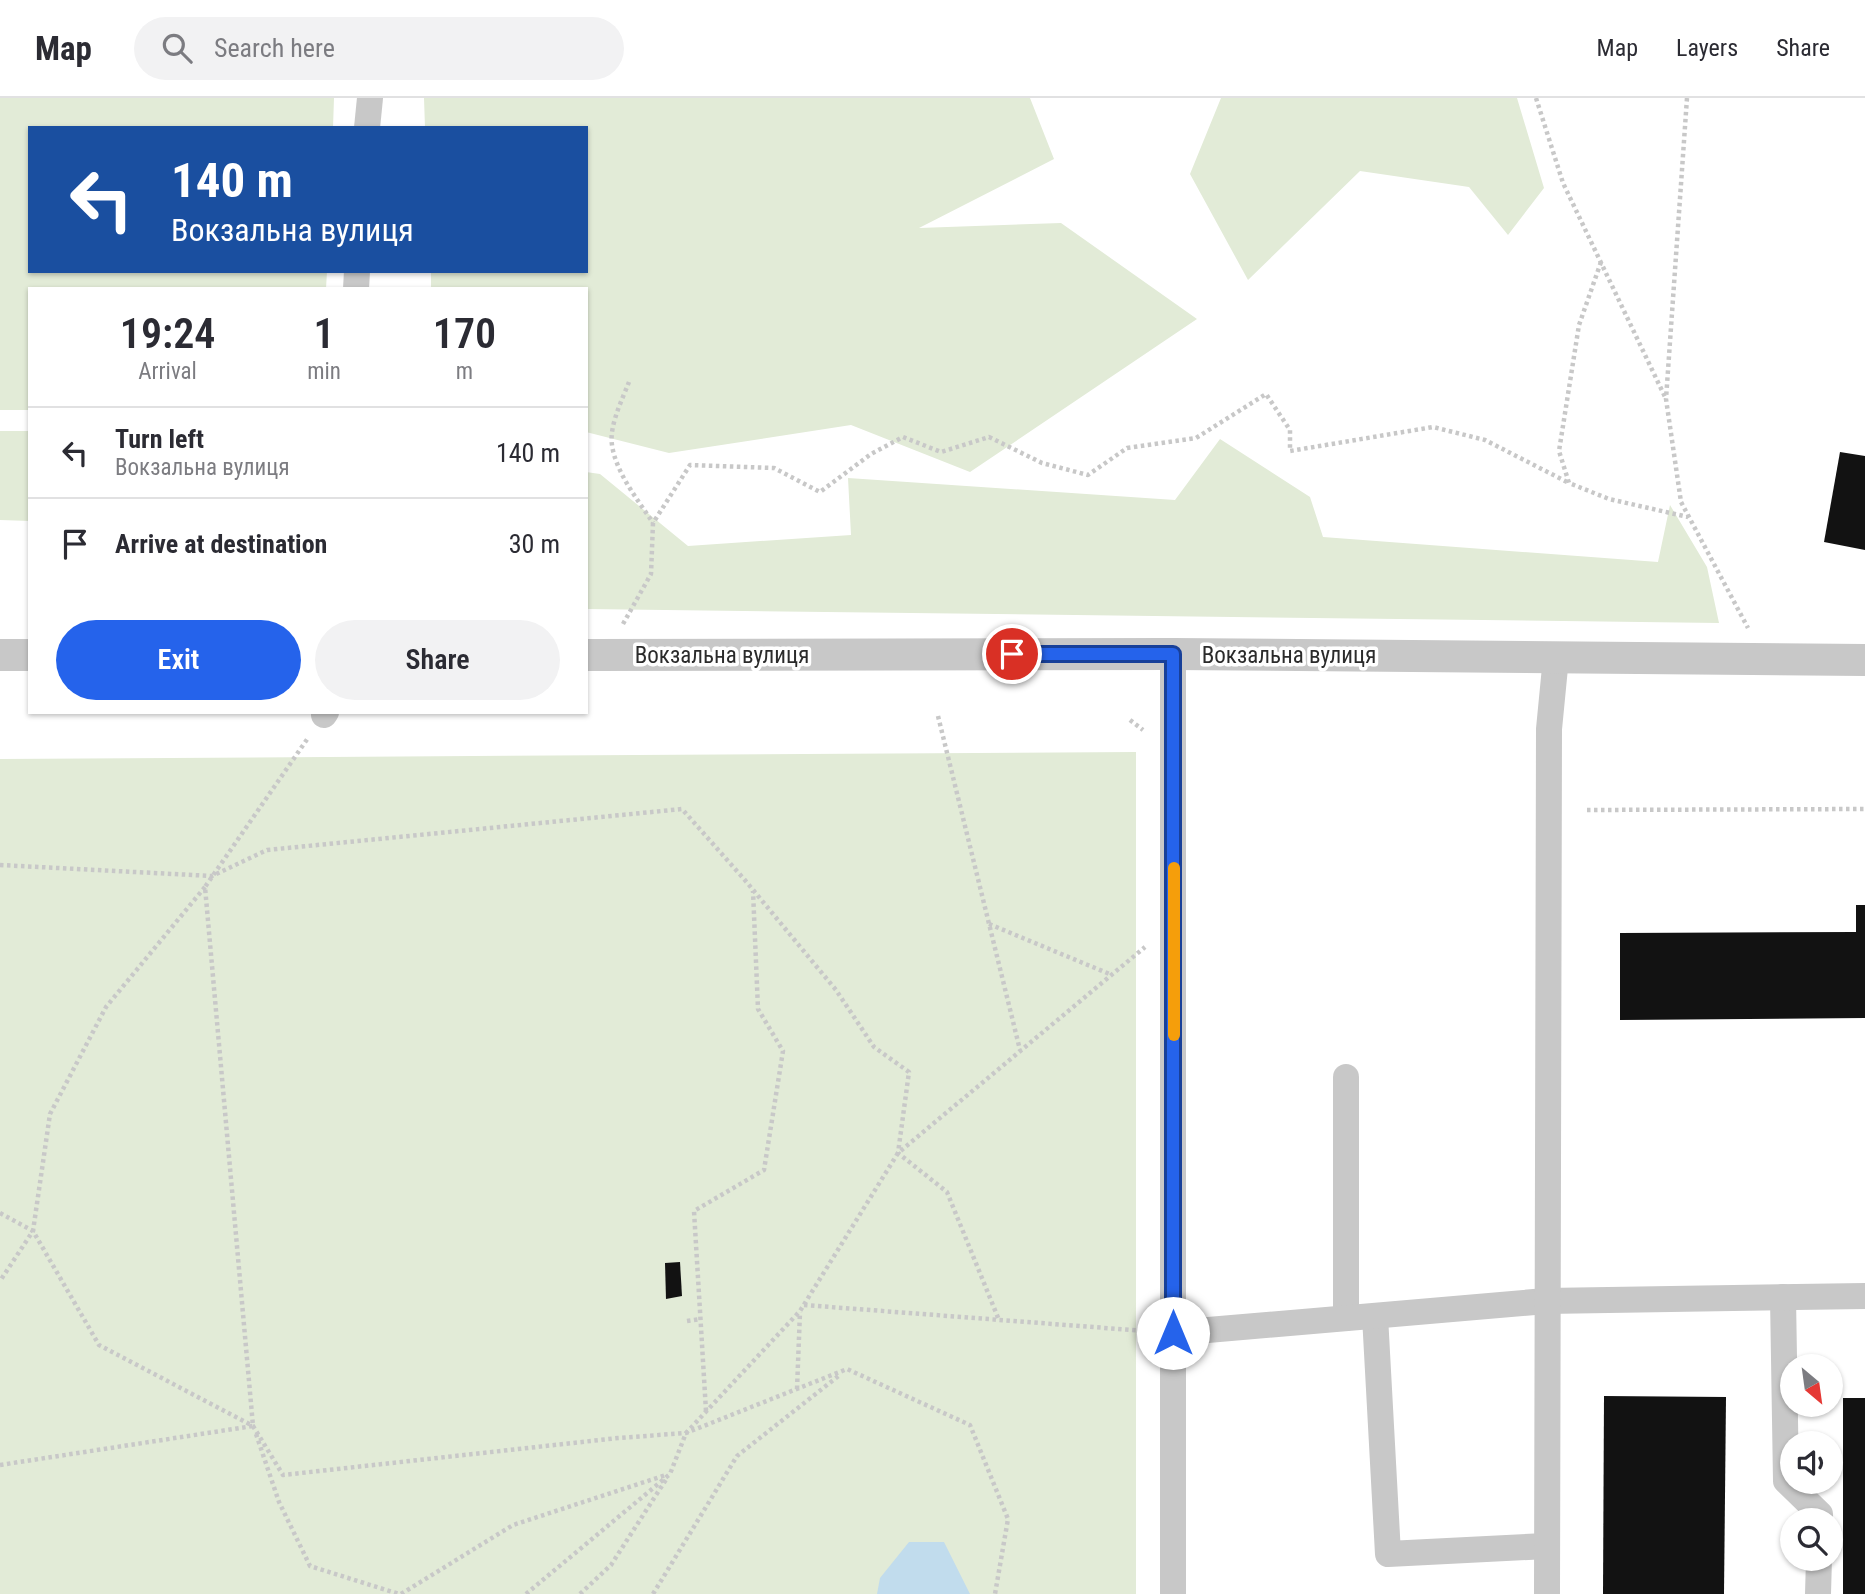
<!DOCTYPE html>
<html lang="en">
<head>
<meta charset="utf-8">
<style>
  :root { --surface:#fff; --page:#f2f2f3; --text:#2b2b33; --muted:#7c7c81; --line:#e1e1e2; --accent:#2563eb }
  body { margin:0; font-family:"Roboto Condensed",sans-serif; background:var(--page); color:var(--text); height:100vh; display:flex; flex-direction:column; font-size:26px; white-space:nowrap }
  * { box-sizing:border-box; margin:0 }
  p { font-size:23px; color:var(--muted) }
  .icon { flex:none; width:38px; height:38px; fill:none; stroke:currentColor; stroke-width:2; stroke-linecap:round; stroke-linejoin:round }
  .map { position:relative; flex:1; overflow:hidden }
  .side { position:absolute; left:28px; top:189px; width:560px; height:427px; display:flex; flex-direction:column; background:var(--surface); border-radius:0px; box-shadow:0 2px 5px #0004 }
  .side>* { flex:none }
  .hud { position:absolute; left:28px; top:28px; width:560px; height:147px; border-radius:0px; box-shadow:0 2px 5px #0004; background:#1a4fa0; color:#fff; overflow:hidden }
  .needle { width:46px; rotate:151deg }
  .buttons { position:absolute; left:1780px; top:1256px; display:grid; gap:14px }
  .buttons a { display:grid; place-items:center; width:63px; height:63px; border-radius:50%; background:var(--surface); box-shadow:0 2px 5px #0004; font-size:35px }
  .pin { position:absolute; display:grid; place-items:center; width:60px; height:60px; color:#fff; margin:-30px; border:4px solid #fff; border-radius:50%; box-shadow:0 2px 7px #0007 }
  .me { position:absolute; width:77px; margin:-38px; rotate:0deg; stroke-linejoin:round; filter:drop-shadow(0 0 5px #0008) }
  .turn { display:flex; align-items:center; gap:24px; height:147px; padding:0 28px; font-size:32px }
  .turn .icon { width:91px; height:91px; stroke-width:2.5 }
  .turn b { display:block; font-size:49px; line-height:60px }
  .eta { display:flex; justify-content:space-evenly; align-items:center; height:119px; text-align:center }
  .eta b { font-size:42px; font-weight:600; line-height:49px }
  .action { display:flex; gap:14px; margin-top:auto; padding:14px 28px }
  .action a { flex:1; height:80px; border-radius:42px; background:var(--accent); color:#fff; font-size:28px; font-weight:600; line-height:80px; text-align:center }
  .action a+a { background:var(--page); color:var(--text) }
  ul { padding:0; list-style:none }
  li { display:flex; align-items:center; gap:21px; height:91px; padding:0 28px; border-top:2px solid var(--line) }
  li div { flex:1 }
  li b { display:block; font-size:26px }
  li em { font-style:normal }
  header { display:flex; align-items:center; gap:42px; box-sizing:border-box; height:98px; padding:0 35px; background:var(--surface); border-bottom:2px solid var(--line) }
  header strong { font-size:33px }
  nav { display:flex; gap:38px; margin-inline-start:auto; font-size:24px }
  .search { width:490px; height:63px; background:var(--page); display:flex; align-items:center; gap:18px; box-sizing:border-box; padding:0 24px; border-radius:38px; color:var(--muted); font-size:26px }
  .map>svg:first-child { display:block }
  .green { fill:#e2ebd7 }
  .water { fill:#c1dced }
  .building { fill:#121212 }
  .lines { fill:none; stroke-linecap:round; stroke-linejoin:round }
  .path { stroke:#c8c8c8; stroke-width:4.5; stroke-dasharray:3.5 3.5; stroke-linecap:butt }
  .minor { stroke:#c8c8c8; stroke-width:26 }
  .tertiary { stroke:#c8c8c8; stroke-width:32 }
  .route-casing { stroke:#184099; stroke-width:18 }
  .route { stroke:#2563eb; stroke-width:12 }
  .slow { stroke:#f59e0b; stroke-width:12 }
  .labels { text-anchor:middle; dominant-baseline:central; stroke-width:7; stroke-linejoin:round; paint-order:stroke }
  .street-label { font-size:23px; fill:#2b2b2b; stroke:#fff }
</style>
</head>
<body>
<header>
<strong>Map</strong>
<div class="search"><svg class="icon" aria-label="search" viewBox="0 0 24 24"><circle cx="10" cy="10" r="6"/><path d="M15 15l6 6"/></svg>Search here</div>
<nav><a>Map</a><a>Layers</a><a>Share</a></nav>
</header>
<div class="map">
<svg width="1865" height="1496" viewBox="0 0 1865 1496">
  <rect width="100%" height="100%" fill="#fff"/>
  <g class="green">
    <path d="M0 0H334L333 30H30V173H327L326 191H30V312H0Z"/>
    <path d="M424 0H1030L1054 61 919 130 1061 125 1197 221 970 374 851 327 669 355 586 334V191H431V173H586V30H425Z"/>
    <path d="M1221 0H1517L1544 90 1508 137 1469 89 1360 73 1248 182 1190 76Z"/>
    <path d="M0 333H30V423L0 422Z"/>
    <path d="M1220 341 1310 399 1323 439 1658 464 1670 407 1707 469 1719 525 586 511V374L600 376 688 448 851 437 848 380 1175 402Z"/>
    <path d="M1136 654V1496H0V661Z"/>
  </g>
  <path class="water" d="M909 1444H944L970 1496H877L880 1480Z"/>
  <g class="building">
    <path d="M1840 354 1865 358V452L1824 444Z"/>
    <path d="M1856 807H1865V920L1620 922V835L1856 834Z"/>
    <path d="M680 1164 682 1198 666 1201 665 1165Z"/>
    <path d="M1604 1298 1726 1299 1724 1496H1603Z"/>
    <rect x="1843" y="1300" width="22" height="196"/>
  </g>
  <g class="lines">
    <g class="path">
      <path d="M1536 0 1563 85 1666 301"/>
      <path d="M1687 0 1666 301 1681 404 1748 530"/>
      <path d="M1601 164 1579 227 1559 353 1569 385 1609 401 1688 419"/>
      <path d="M629 284C622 302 609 328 612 347 616 375 638 402 653 425"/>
      <path d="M623 526 651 476 653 425 690 367 774 370 820 394 871 356 903 339 941 354 989 339 1042 365 1088 377 1127 350 1196 340 1266 296 1290 332V353L1433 329 1485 342 1569 385"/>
      <path d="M938 618 1020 952"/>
      <path d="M1130 622 1143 632"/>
      <path d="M1587 712 1865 711"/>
      <path d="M0 767 212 778 267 752 682 711 744 781 836 892 874 949 909 974 898 1055 947 1094 999 1222"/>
      <path d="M205 789 106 909 50 1016 33 1133 99 1247 253 1328 283 1377 618 1340 686 1335 847 1271 970 1327 1008 1421 995 1496"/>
      <path d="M989 826 1112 877"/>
      <path d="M0 1115 33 1133 0 1183"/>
      <path d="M804 1207 1145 1233"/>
      <path d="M687 1223 700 1221"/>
      <path d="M797 1291 800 1214"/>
      <path d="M706 1313 694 1113 764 1072 783 953 758 911 753 793"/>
      <path d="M256 1336 279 1404 310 1468 399 1496"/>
      <path d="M0 1367 253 1328 205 789 308 640"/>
      <path d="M401 1496 513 1427 666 1377"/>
      <path d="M526 1496 670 1376 686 1335 800 1213 898 1055 1145 849"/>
      <path d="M580 1496 611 1467 667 1380"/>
      <path d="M653 1496 737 1358 841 1276"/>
    </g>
    <g class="minor">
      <path d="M367 30 370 0"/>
      <path d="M356 191 357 173"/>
      <path d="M324 617 326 614"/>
      <path d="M1346 979V1220"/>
      <path d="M1783 1199 1786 1383 1820 1416V1423"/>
      <path d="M1375 1218 1388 1456 1546 1448"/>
      <path d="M1173 1235 1546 1203 1865 1198"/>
      <path d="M1173 1496V556"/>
      <path d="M1547 1496 1549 631 1556 559"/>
      <path d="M1818 1496 1819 1461"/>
    </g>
    <g class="tertiary">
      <path d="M0 557H30"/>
      <path d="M586 557 1173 556 1865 562"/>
    </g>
  </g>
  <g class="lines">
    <defs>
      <path id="route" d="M1012 556H1173V1235"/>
    </defs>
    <use href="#route" class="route-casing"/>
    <use href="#route" class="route"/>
    <path class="slow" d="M1174 770V937"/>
  </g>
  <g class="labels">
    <g class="street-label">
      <text x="722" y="557">Вокзальна вулиця</text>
      <text x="1289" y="557">Вокзальна вулиця</text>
    </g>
  </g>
</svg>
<div class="buttons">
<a><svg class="needle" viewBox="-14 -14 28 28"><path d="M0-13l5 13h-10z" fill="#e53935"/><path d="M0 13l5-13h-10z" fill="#7c7c81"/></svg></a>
<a><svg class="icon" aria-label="sound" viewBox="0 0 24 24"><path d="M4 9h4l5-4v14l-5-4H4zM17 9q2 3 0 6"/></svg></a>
<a><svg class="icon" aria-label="search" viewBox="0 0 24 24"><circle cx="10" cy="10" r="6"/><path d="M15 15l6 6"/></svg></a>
</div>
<div class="pin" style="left:1012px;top:556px;background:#d93025"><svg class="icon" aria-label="arrive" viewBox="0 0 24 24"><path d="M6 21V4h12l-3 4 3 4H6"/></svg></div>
<svg class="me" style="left:1173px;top:1235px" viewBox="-20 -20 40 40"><circle r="19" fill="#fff"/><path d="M0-13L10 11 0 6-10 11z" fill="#2563eb"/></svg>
<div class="hud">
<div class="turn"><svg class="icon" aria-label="left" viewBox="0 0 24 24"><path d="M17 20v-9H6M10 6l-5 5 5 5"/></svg><div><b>140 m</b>Вокзальна вулиця</div></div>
</div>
<section class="side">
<div class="eta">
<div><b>19:24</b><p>Arrival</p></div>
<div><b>1</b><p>min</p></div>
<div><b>170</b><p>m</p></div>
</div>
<ul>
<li><svg class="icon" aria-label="left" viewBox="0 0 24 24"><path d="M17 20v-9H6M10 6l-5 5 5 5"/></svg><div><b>Turn left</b><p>Вокзальна вулиця</p></div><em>140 m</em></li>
<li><svg class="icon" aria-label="arrive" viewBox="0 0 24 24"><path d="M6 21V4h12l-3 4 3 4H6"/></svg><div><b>Arrive at destination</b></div><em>30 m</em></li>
</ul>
<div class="action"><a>Exit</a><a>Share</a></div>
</section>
</div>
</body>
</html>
